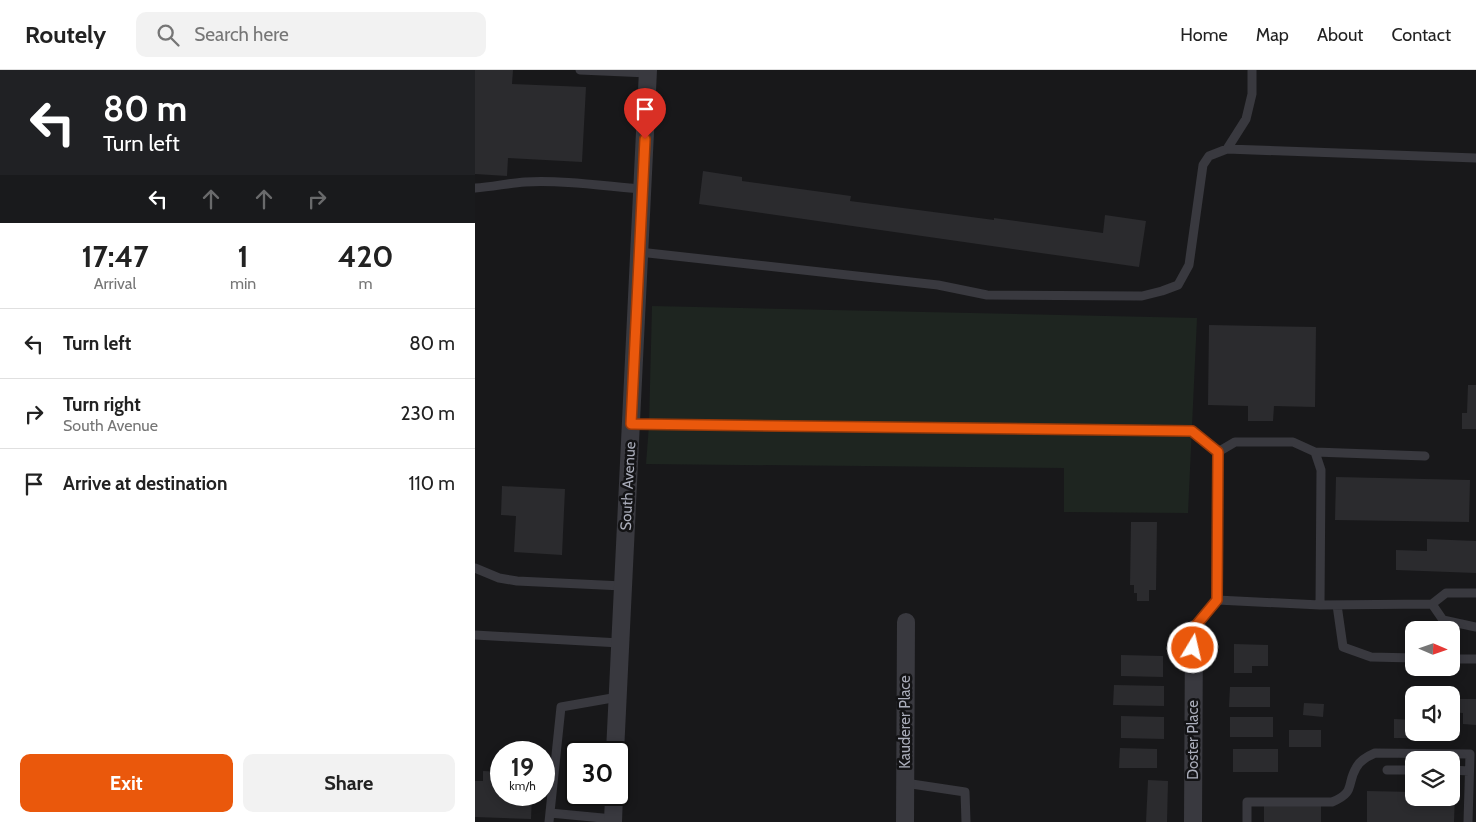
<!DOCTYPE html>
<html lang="en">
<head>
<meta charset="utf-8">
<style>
	body { margin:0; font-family:Cabin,sans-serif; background:#f2f2f2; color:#222; height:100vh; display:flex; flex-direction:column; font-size:19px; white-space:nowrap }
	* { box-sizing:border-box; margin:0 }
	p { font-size:16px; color:#767676 }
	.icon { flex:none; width:28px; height:28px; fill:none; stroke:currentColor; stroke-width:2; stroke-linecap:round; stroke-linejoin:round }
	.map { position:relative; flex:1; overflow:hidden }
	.details { display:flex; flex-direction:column; background:#fff; width:475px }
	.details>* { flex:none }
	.top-card { background:#202124; color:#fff; overflow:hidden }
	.needle { width:32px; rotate:92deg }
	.fabs { position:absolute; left:930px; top:551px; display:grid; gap:10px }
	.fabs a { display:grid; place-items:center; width:55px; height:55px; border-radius:10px; background:#fff; box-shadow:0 2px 8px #0003; font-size:25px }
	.speed { position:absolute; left:15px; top:671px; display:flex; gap:10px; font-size:25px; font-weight:700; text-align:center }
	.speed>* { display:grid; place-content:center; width:65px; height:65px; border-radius:50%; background:#fff; box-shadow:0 2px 8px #0003; line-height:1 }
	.speed small { font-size:12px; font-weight:400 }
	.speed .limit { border:2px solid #111; border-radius:8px; background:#fff; color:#111 }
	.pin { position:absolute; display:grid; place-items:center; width:42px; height:42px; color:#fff; margin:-51px -21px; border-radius:50% 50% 50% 0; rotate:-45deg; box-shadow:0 0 5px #0007 }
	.pin .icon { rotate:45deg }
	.me { position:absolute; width:55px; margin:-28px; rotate:9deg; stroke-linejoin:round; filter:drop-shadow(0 0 4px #0008) }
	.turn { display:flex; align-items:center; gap:18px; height:105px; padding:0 20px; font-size:22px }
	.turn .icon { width:65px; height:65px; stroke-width:2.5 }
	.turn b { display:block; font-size:35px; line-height:42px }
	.lanes { display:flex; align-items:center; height:48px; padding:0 20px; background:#0003; justify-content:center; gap:25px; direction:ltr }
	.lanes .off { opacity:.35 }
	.eta { display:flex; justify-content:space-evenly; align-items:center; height:85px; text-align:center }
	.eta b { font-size:30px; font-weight:700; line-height:35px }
	.cta { display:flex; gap:10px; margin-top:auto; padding:10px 20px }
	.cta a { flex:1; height:58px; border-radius:10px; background:#ea580c; color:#fff; font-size:20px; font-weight:700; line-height:58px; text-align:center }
	.cta a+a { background:#f2f2f2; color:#222 }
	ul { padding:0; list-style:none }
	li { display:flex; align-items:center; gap:15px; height:70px; padding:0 20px; border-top:1px solid #e0e0e0 }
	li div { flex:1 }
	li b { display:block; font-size:19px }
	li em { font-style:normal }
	header { display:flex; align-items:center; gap:30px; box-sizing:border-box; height:70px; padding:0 25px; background:#fff; border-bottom:1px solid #e0e0e0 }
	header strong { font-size:24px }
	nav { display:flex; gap:28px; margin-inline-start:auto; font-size:18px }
	.search { width:350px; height:45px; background:#f2f2f2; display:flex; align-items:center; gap:12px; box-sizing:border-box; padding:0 18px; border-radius:10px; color:#767676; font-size:19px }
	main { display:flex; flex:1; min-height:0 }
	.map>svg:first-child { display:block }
	.green { fill:#1e2520 }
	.building { fill:#2b2b2e }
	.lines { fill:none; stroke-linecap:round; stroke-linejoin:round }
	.lane { stroke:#39393f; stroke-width:9 }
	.street { stroke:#39393f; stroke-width:18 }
	.route-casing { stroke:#983908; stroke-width:12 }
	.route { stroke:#ea580c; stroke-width:9 }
	.labels { text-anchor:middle; stroke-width:5; stroke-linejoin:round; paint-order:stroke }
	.street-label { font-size:15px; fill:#aaadba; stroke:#131315 }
</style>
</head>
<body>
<header>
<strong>Routely</strong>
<div class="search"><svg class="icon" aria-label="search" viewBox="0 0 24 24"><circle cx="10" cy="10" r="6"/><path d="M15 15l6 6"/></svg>Search here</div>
<nav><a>Home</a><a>Map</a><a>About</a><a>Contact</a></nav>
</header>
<main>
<section class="details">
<div class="top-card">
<div class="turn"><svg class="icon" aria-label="left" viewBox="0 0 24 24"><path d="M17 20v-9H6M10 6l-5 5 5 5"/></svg><div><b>80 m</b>Turn left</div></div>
<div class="lanes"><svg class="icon" aria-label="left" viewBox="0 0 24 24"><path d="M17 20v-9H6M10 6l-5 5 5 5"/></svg><svg class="icon off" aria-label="ahead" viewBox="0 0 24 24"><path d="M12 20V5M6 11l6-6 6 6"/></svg><svg class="icon off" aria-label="ahead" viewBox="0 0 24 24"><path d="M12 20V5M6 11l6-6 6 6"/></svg><svg class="icon off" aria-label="right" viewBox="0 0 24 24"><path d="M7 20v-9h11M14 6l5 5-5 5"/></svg></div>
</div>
<div class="eta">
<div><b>17:47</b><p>Arrival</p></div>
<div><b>1</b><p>min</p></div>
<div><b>420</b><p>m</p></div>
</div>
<ul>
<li><svg class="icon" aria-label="left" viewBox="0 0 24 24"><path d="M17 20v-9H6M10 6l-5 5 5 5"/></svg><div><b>Turn left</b></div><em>80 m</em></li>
<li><svg class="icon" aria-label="right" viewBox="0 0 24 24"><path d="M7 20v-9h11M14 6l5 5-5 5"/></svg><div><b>Turn right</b><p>South Avenue</p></div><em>230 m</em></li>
<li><svg class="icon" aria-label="arrive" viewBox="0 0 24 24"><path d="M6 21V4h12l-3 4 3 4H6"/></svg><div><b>Arrive at destination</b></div><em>110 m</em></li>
</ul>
<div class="cta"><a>Exit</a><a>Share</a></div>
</section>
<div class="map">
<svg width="1001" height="752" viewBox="0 0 1001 752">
	<rect width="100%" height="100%" fill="#18181a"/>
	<path class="green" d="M177,236L722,248L713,443L589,442V398L171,394L174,355Z"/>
	<path class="building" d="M0,0H38L37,14L111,17L107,92L33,88L32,106L0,104Z
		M228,101L267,107V111L376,126L375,131L519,150V148L628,163L630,145L671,151L664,197L224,134Z
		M734,255L841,257L840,337L799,336L798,351H773V336L733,335Z
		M993,315H1001V359H987V343H992Z
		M861,407L995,410L994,452L860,450Z
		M27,416L90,419L87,485L39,482L41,446L26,445Z
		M656,452H682L681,520H674V531H662V523H659V515H655Z
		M952,469L1001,471V503L921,500V480L952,481Z
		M759,574L793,575V596H777V603H759Z
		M646,585L688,586V607L646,606Z
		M639,615L689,616V636L638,635Z
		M755,617H795V637H754Z
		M976,629H1001V655L988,654V643L976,642Z
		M829,633L849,634L848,647L828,645Z
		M646,646L689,647V669L646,668Z
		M755,647H798V667H755Z
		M919,649L939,650V662H959L958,668H919Z
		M814,660H846V677H814Z
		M645,678L682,679V698H644Z
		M758,679H803V702H758Z
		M8,701L26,702V725H57L56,749L0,747V711H8Z
		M673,710L693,711L692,752H671Z
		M892,721L939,722V728H976V723H980L979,752H892Z
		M789,735L846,736V752H789Z"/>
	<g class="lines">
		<path class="lane" d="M105,0L173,3
			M752,79L771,49L777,24V0
			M0,118C17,117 34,113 50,112C89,110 129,116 167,119
			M164,182L463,215L512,225L667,226L687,221L703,215L714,195L728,95L734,86L752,79L1001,88
			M156,354L717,361L743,382
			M840,382L846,400L845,535
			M950,386L840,382L818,372H760L743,382L742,530L845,535L957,534L971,523H1001
			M0,498L24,508L42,511L148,516
			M957,534L968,550L1001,557
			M862,535L868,577L896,587L939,588
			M719,559L742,530
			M0,565L145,573
			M976,589H1001
			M912,700H939
			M976,700L994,701
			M430,713L490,722L491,752
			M75,743L138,749
			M74,752L86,637L143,627
			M772,752V732H857C881,722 871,715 881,698C885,690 893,686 900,683L995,684L993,752"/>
		<path class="street" d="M140,682L173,0
			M138,752L139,725
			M430,752L431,552
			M718,752L719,559"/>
	</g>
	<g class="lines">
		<g class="route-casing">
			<path id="route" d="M170,69L156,354L717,361L743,382L742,530L718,559V578"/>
		</g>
		<use href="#route" class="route"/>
	</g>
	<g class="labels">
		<g class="street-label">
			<text transform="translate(153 416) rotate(-87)" y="5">South Avenue</text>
			<text transform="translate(430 652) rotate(-90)" y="5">Kauderer Place</text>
			<text transform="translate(718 670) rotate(-90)" y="5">Doster Place</text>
		</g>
	</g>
</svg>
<div class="fabs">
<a><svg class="needle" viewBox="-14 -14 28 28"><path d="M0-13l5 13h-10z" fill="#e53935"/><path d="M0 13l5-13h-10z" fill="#767676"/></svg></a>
<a><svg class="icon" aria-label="sound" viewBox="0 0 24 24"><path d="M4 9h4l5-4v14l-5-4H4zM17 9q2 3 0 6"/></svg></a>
<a><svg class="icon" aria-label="layers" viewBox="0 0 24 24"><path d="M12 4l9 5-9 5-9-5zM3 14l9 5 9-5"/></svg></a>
</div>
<div class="speed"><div>19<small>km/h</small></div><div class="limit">30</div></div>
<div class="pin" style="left:170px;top:69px;background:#d93025"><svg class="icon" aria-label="arrive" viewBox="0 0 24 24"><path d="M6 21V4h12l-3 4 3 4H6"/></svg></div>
<svg class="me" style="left:718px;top:578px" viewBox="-20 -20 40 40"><circle r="17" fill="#ea580c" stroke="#fff" stroke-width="3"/><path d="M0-11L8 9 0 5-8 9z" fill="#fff"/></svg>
</div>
</main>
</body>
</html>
